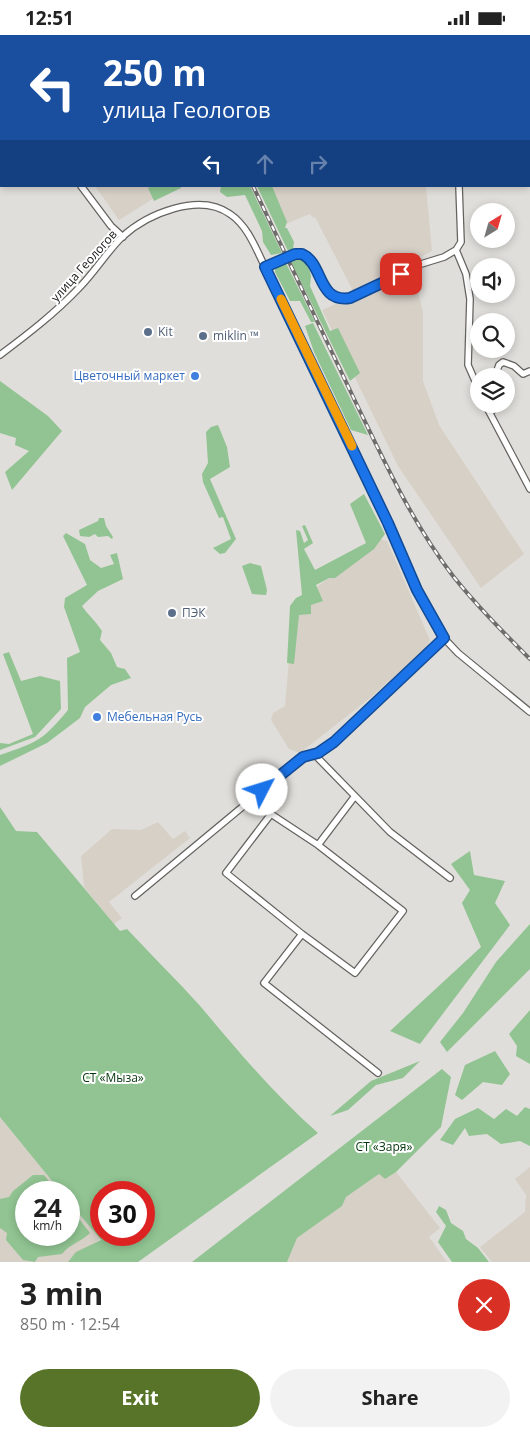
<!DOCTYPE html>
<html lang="en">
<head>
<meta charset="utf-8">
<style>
	body { margin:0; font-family:"Open Sans",sans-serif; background:#f2f2f2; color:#222; height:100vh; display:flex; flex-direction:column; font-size:19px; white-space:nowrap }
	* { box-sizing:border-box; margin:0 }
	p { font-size:16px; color:#767676 }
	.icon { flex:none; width:28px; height:28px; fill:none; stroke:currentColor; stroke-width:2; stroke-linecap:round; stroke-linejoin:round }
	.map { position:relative; height:1227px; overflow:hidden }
	.details { display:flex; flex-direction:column; background:#fff; flex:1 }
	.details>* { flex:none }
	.hud { position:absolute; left:0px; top:0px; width:530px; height:152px; box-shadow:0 2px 8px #0003; background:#1a4fa0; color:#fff; overflow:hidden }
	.needle { width:32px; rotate:37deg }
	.tools { position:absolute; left:470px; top:168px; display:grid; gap:10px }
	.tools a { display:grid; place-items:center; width:45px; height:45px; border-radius:50%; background:#fff; box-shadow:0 2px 8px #0003; font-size:25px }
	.speed { position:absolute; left:15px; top:1146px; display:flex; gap:10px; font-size:25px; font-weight:700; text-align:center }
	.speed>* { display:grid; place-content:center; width:65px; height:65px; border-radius:50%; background:#fff; box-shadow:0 2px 8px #0003; line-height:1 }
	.speed small { font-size:12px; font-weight:400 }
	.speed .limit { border:8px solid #d22; background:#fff; color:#111 }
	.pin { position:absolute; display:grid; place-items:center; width:42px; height:42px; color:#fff; margin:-21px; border-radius:10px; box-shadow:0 2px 8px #0006 }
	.me { position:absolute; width:55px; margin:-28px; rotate:50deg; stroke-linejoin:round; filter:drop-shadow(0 0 4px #0008) }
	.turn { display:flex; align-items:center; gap:18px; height:105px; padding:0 20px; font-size:22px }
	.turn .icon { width:65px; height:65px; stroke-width:2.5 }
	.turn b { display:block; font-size:35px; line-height:42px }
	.lanes { display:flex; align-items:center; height:48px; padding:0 20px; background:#0003; justify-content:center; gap:25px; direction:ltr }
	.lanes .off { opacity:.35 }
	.round { display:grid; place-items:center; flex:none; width:52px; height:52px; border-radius:26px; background:#f2f2f2 }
	.overview { display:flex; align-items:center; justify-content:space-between; height:85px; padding:0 20px }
	h1 { font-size:30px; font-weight:700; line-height:38px }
	.primary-button { display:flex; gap:10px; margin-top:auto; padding:10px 20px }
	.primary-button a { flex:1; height:58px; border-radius:30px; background:#587429; color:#fff; font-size:20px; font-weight:700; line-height:58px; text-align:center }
	.primary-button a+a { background:#f2f2f2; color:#222 }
	.status { display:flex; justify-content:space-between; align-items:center; height:35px; padding:0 25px; background:#fff; direction:ltr }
	.status svg { height:14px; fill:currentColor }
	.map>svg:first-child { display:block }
	.built { fill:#d7d0c7 }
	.green { fill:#91c492; fill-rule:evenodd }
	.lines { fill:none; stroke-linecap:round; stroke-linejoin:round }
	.minor-casing { stroke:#656360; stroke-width:8 }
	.minor { stroke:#fff; stroke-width:5.5 }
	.rail-casing { stroke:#6f6d6b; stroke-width:4 }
	.rail { stroke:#fff; stroke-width:2; stroke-dasharray:5.5; stroke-linecap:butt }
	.route-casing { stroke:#114b97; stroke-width:12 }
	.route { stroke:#1a73e8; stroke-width:9 }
	.slow { stroke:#f59e0b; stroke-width:9 }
	.service-dot { fill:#5c6f8a; stroke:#fff; stroke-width:2 }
	.shop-dot { fill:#3f7fe0; stroke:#fff; stroke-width:2 }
	.labels { text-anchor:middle; stroke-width:4; stroke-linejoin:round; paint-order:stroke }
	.street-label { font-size:12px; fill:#1c1b1a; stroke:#fff }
	.service-label { font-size:12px; fill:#4e5e75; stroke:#fff; text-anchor:start }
	.shop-label { font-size:12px; fill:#366cbe; stroke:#fff; text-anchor:end }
	.park-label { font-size:12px; fill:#05360d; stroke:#fff }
</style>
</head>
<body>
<div class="status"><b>12:51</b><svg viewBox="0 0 49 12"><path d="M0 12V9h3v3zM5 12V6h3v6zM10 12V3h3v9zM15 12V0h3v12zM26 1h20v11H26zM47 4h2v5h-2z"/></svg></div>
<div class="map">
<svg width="530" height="1227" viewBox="0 0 530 1227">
	<rect width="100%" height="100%" fill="#e0deda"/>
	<path class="built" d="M31,0H161L162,1H29Z
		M95,151H174L119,185Z
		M266,151H426L432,216L353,256L315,182L313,183L310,179L283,190Z
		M404,239L416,247L423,277V346L439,390L524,519L481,553L398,431L322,275Z
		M378,504L387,506L430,605L426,613L370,663L300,718L289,714L271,685L273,678L285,671L293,576L299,566Z
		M158,787L173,804L185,796L190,803L109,867L122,883L114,889L84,852L81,821L112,794L141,795Z
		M0,1082L61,1157L26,1158V1200H69V1167L100,1204L69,1227H0Z
		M530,1132V1227H492L480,1212L525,1177L526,1160L515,1144Z
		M396,1137L440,1193L429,1202L447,1227H287L297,1203L342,1171L346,1162L379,1139L385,1144Z"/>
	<path class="green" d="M152,151H181V153L154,166L148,153Z
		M221,151H250L282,218L271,220L263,207L262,196L245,160L227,162L220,157Z
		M257,151H272L287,187L285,193H287L294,207L293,214L288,216Z
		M297,221L303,222L308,229L311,241L310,251L330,296L338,293L360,338L350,346L292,229L290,224Z
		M285,226L286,228L315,287H311L300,266H290L275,237V231Z
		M313,288L368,400L351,395L314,317L305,291Z
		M0,346L48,381L62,396L12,455L5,437L29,416L15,410L16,403L0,398Z
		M218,390L227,412L230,432L210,444L236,504L225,518L220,519L213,513L231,504L223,482L219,483L203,447L202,439L208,428L206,397L211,392Z
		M364,459L385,499L374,514L335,543H329L316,550L323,566L311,570V579L299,580L294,629L287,628L290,571L296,563L302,560L296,495L300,496L304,508L308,505L302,491L305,490L313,508L304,514L315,535L366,508L350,469Z
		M99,483H104L106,491L113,502L112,504L108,501L98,502L95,499L89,502L80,501L79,495L98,486Z
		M66,498L85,509L90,525L101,533L114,529L110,520L117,518L123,544L98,556L82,571C88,580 95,585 102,596L100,605L111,618L117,632L125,634L131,643L111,650L85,672L80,683L47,708L0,731V720C38,707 42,706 68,675L67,623L80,617L64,572L65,563L87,550L63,501Z
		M250,528L261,531L267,555L266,560L252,559L242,531Z
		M9,617L21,646L40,641L60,646L61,674L35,702L0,715V708L9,709L33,699L3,619Z
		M0,772L16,796L37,797L120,896L127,894C151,920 177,945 201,972C238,1016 274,1059 318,1098L138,1227H68L76,1217L101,1205L69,1167V1158L61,1157L0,1082ZM101,1158H144V1200H101Z
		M470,816L474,840L505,846L495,868L510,890L420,1009L390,996L481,912L462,868L470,855L451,829Z
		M530,889V934L447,1017L440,1007L463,978L496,927Z
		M530,975V1029L516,1021L517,1011L509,999Z
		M495,1016L510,1039L502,1050L483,1047L462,1065L455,1060L465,1030Z
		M420,1026L403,1043L376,1050L348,1075L330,1081L371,1046Z
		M442,1034L451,1042L441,1092L396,1137L385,1144L379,1139L346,1162L342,1171L297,1203L287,1227H192Z
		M525,1072L530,1074V1111L520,1106L501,1109L487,1099L469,1101L465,1093L453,1110L440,1105L455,1084L478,1073L494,1084L506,1074L517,1081Z
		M33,1140H44L58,1157L26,1158V1200H69V1171L90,1198C81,1207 71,1208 62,1219L38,1222L35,1227L23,1225L6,1205L7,1198L0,1193V1164L9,1162L13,1156Z
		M439,1171L446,1175L451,1188L463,1196L466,1204L478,1213L489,1227H452L438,1207L446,1191L436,1177Z"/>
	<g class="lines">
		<g class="minor-casing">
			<path id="minor" d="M218,0L219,1
				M234,0L238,1
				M448,0V1
				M266,1L268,0
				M0,44L1,46
				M81,151L111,191L123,202
				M456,215L466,239L470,264L468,330L479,355
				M265,232L295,219H302C324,229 317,268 350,263L418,230L444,222L456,215L461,207L459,151
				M0,320C28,299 54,279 78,254C94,238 106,218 122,202C147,179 199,157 230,179C248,191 256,214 265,232L388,487L417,555L441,600L458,618L530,677
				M495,341L499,330L503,327L514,331L523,339L530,336
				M485,369L530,454
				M490,378L498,369
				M314,719L390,797L450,843
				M355,761L318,810L271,779L226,838L302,899L264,948L378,1038
				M135,861L288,734C302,723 318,717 334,707L443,603
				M302,899L355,938L403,876L318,810"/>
		</g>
		<use href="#minor" class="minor"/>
		<g class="rail-casing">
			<path id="rail" d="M164,0L165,1
				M180,0V1
				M253,151C288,224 322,297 357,370C385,428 413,489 453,541C477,571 503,597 530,624"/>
		</g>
		<use href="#rail" class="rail"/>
	</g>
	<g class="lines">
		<g class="route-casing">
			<path id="route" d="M262,755L303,722L318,718L334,707L444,603L417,555L388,488L265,232L295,219H302C324,229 317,268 350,263L401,239"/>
		</g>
		<use href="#route" class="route"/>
		<path class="slow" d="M281,264L352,411"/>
	</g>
	<g class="service-dot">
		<circle cx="148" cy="297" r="5"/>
		<circle cx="203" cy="301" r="5"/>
		<circle cx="172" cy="578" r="5"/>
	</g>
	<g class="shop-dot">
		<circle cx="195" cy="341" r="5"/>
		<circle cx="97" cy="682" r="5"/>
	</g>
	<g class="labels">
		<g class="street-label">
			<text transform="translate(84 231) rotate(-48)" y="4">улица Геологов</text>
		</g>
		<g class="service-label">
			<text x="158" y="301">Kit</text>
			<text x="213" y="305">miklin ™</text>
			<text x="182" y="582">ПЭК</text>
		</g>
		<g class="shop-label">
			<text x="185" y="345">Цветочный маркет</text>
			<text x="107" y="686" text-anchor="start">Мебельная Русь</text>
		</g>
		<g class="park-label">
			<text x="113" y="1047">СТ «Мыза»</text>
			<text x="384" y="1116">СТ «Заря»</text>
		</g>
	</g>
</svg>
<div class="tools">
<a><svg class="needle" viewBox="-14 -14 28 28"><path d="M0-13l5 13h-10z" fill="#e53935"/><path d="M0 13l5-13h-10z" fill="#767676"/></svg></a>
<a><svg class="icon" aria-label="sound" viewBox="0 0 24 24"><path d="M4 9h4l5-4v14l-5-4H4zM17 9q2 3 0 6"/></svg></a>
<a><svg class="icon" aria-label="search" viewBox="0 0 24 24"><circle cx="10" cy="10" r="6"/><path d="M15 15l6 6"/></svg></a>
<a><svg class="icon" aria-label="layers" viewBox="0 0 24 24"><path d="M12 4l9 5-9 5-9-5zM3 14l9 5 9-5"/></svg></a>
</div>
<div class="speed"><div>24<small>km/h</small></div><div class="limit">30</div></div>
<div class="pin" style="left:401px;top:239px;background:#d93025"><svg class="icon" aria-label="arrive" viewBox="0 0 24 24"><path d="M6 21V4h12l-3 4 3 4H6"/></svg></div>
<svg class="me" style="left:262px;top:755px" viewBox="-20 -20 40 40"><circle r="19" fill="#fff"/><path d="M0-13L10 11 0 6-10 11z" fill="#1a73e8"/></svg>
<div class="hud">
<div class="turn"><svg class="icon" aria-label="left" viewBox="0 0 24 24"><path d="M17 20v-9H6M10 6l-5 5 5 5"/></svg><div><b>250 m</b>улица Геологов</div></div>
<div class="lanes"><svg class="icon" aria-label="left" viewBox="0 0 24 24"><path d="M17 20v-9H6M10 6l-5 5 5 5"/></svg><svg class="icon off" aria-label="ahead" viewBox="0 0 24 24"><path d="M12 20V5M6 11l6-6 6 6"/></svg><svg class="icon off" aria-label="right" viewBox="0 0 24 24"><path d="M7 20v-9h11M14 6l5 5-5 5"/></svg></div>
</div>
</div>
<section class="details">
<div class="overview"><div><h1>3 min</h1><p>850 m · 12:54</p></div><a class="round" style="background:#d93025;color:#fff"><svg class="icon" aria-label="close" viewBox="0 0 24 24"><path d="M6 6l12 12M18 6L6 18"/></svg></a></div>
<div class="primary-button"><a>Exit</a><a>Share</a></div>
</section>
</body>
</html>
